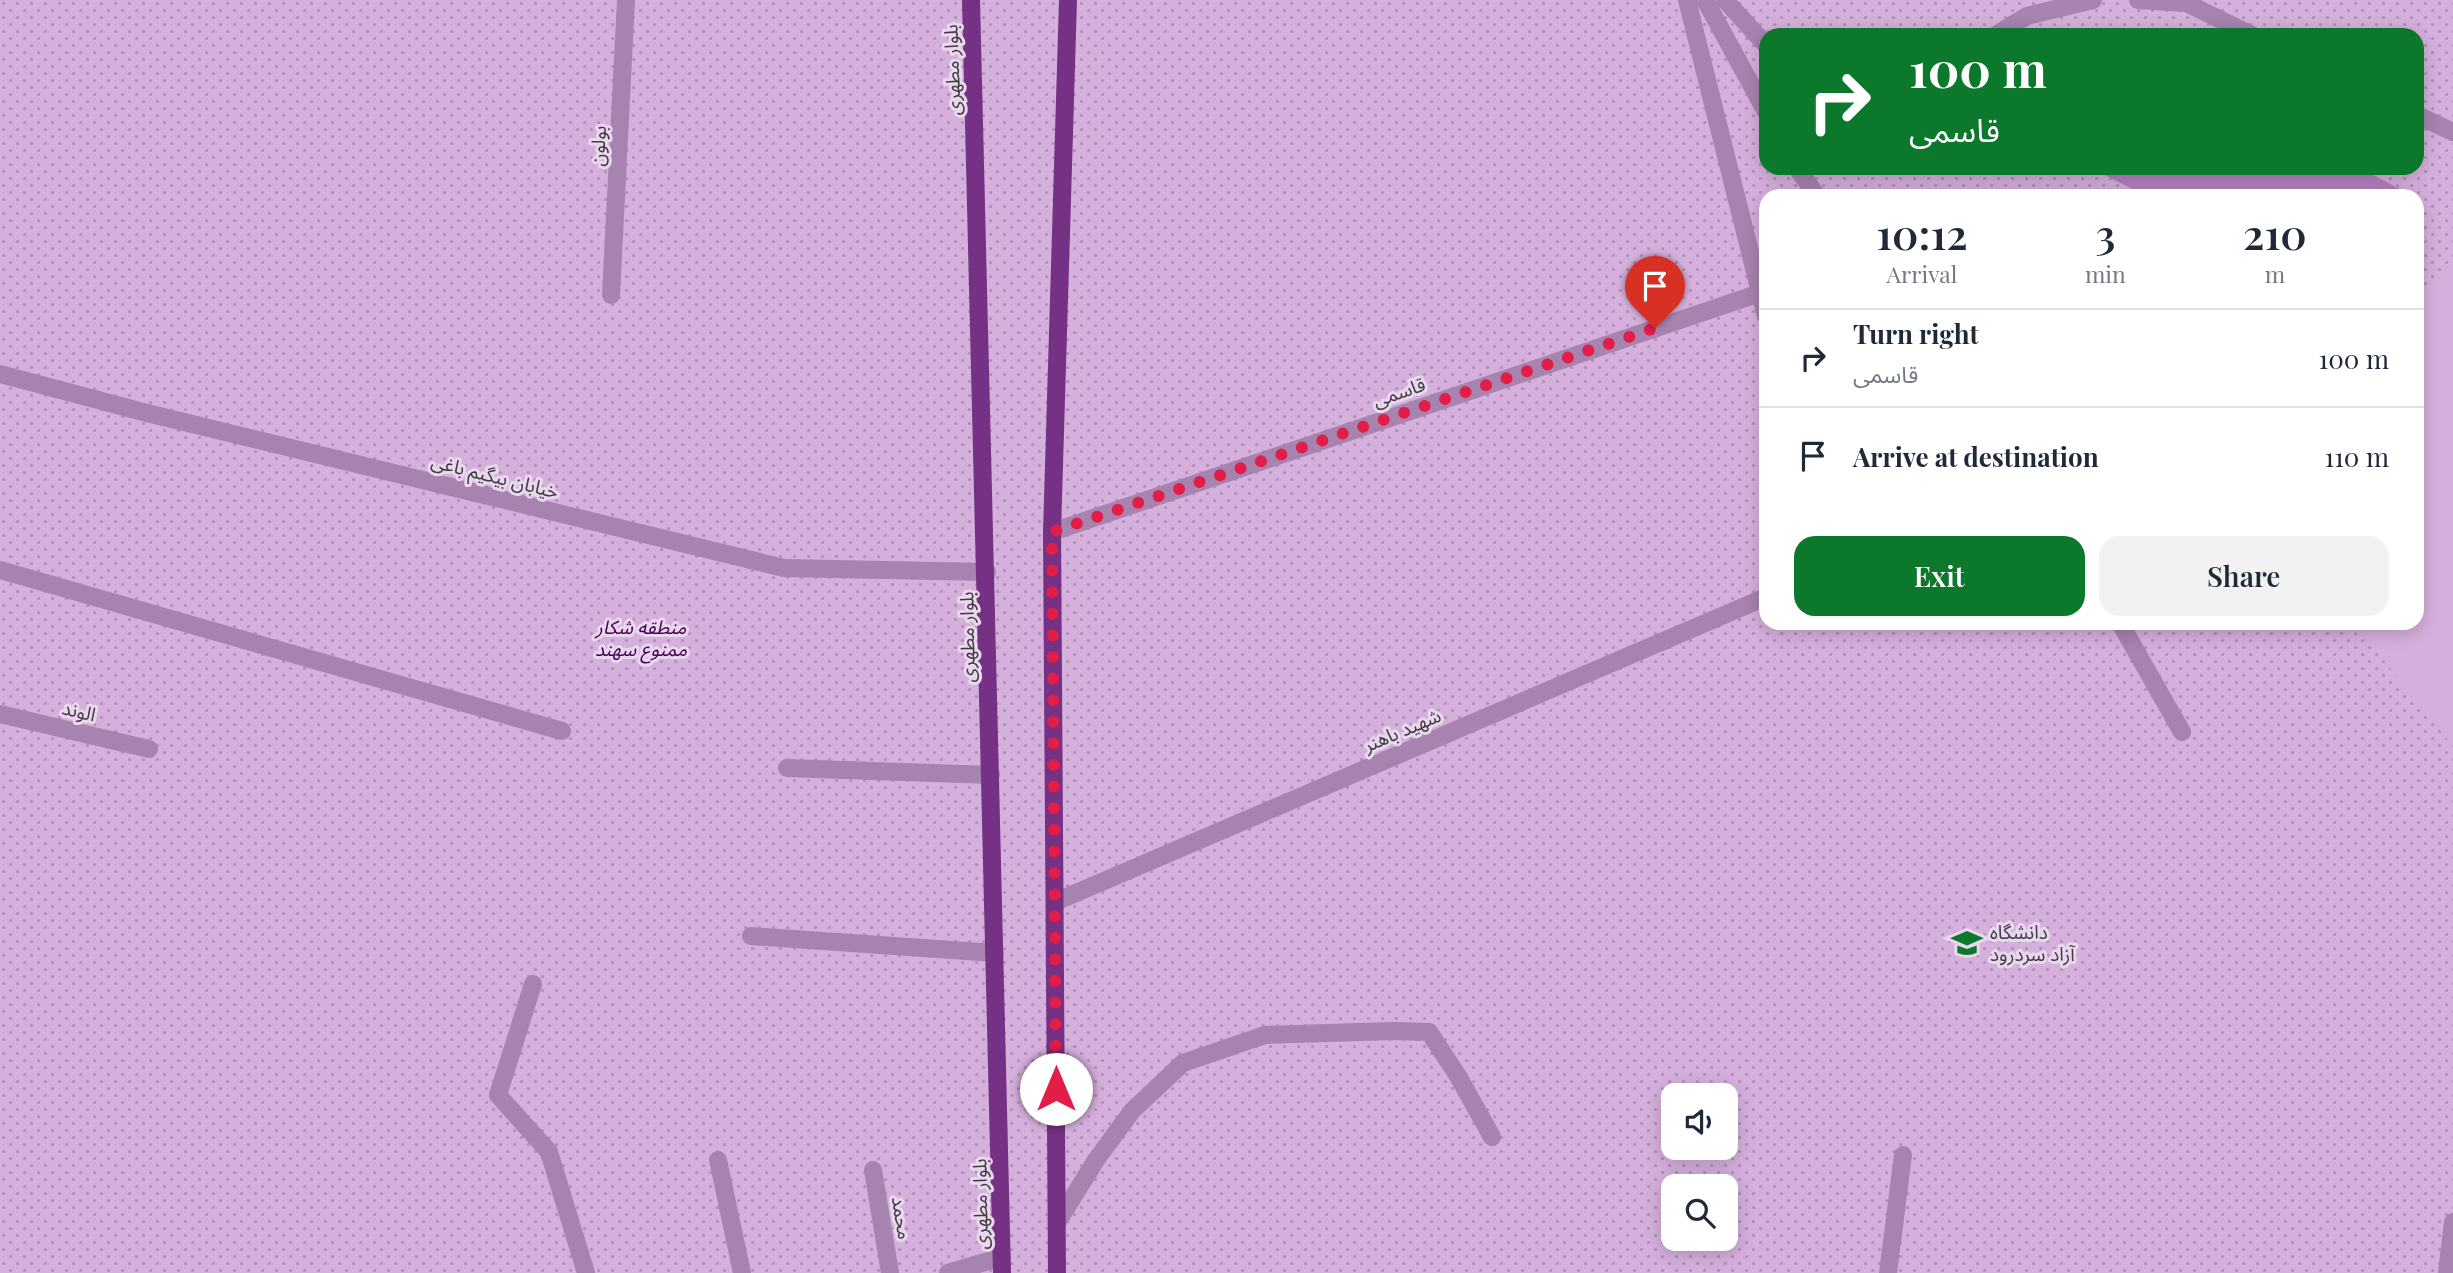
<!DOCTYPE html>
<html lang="en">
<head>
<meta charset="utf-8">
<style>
	body { margin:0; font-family:"Playfair Display","Noto Sans Arabic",serif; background:#f2f2f3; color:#1f2937; height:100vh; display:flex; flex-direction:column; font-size:26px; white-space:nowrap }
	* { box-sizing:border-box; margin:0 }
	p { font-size:23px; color:#747a83 }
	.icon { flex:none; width:38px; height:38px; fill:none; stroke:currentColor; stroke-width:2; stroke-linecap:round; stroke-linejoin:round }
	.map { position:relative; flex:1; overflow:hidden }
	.sheet { position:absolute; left:1759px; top:189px; width:665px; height:441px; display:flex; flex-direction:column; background:#fff; border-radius:21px; box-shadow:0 4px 18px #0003 }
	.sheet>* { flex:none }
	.top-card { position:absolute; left:1759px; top:28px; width:665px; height:147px; border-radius:21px; box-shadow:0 4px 18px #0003; background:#0b782b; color:#fff; overflow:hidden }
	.fabs { position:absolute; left:1661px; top:1083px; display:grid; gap:14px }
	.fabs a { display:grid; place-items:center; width:77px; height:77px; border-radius:14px; background:#fff; box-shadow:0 4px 18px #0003; font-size:35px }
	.pin { position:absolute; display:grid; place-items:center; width:60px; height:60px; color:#fff; margin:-72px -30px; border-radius:50% 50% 50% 0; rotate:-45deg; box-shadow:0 0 7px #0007 }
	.pin .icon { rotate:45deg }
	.me { position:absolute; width:77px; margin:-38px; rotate:0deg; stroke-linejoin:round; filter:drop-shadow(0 0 5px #0008) }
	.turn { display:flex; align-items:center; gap:24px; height:147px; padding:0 35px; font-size:32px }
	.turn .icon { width:91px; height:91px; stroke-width:2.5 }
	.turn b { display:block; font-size:49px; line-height:60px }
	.eta { display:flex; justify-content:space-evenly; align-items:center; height:119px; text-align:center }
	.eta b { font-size:42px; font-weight:600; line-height:49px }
	.primary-button { display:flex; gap:14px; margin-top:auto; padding:14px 35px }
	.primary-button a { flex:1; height:80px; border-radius:21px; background:#0b782b; color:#fff; font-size:28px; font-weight:600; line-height:80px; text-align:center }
	.primary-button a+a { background:#f2f2f3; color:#1f2937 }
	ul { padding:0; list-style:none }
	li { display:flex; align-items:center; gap:21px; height:98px; padding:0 35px; border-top:2px solid #e0e1e3 }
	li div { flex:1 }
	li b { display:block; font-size:26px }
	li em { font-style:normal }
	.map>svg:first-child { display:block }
	.park { fill:url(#park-dots); fill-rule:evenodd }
	.garden { fill:#d6b0dd }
	.water { fill:#b781c2 }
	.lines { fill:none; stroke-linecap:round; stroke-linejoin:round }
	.minor { stroke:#a783af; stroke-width:18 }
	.major { stroke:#753183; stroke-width:18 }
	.route { stroke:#e11d48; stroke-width:12; stroke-dasharray:0 21.6 }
	.labels { text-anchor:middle; stroke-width:6; stroke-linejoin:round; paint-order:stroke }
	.street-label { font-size:19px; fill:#413a42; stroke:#e9d8ed }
	.park-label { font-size:19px; font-style:italic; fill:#460052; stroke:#e9d8ed }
	.poi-label { font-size:19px; fill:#413a42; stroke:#e9d8ed; text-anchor:start }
</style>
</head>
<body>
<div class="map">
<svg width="2453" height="1273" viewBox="0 0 2453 1273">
	<defs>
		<pattern id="park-dots" width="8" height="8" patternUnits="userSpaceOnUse" patternTransform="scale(1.75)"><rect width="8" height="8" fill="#d6b0dd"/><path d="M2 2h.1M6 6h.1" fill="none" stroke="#af90b5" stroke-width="1.8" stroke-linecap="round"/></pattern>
	</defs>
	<rect width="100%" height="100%" fill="#e9d8ed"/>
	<path class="park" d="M0,0H2453V1273H0ZM1766,35H2417V168H1766ZM1766,196H2417V623H1766ZM1673,1096H1726V1148H1673ZM1673,1186H1726V1239H1673Z"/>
	<path class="garden" d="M2453,266V746L2354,623H2417V299Z"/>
	<path class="water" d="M2091,168H2360L2413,196H2146Z"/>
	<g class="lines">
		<path class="minor" d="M1687,0L1766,316
			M1705,0L1766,112
			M1725,0L1766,45
			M2138,0L2186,3L2252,35
			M1996,35L2027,16L2093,0
			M2417,115L2453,132
			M1797,168L1817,196
			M611,295L626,0
			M0,374L147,413L784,568L987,572
			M1052,532L1760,293
			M0,570L562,731
			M2120,623L2182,732
			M0,714L149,749
			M787,768L991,775
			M1055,902L1766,597
			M751,936L995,953
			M533,984L498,1095L549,1152L586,1273
			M718,1160L742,1273
			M873,1170L890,1273
			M1057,1223L1096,1160L1132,1111L1183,1063L1265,1035L1392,1031L1429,1032L1458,1076L1492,1137
			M948,1273L1002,1257
			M1888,1273L1903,1155
			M2447,1273L2453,1222"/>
		<path class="major" d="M971,0L1002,1273
			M1057,1273L1052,532L1068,0"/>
	</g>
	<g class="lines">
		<path class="route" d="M1056,1089L1052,532L1655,328"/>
	</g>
	<defs>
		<g id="university-bare" transform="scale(2.415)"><path d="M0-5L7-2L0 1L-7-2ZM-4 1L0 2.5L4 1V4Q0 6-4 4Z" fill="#0b782b" stroke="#e9d8ed" stroke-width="2.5" paint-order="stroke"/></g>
	</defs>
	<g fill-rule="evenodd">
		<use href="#university-bare" x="1967" y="943"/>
	</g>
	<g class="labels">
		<g class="street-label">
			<text transform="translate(952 70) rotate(-92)" y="7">بلوار مطهری</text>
			<text transform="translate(598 146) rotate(-87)" y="7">بولون</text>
			<text transform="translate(1399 392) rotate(-19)" y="7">قاسمی</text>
			<text transform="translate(495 476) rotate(14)" y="7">خیابان بیگیم باغی</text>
			<text transform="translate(967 637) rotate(-91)" y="7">بلوار مطهری</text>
			<text transform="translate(79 711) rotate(13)" y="7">الوند</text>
			<text transform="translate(1402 730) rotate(-23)" y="7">شهید باهنر</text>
			<text transform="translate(980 1204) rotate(-91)" y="7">بلوار مطهری</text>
			<text transform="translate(902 1218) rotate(81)" y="7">محمد</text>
		</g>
		<g class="park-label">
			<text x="641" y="634">منطقه شکار<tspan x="641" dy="22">ممنوع سهند</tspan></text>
		</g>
		<g class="poi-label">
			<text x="1990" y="939">دانشگاه<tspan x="1990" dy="22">آزاد سردرود</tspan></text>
		</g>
	</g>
</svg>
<div class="fabs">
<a><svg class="icon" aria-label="sound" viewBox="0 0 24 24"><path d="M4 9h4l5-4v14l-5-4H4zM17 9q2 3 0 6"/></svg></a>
<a><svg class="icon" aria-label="search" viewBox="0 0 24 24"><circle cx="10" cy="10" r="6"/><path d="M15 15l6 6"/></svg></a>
</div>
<div class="pin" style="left:1655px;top:328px;background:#d93025"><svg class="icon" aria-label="arrive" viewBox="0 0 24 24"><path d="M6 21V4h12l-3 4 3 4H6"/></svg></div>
<svg class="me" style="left:1056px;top:1089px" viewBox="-20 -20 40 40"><circle r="19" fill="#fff"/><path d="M0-13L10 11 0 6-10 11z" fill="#e11d48"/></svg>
<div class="top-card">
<div class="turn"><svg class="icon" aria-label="right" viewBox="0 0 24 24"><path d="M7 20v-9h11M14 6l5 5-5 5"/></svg><div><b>100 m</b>قاسمی</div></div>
</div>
<section class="sheet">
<div class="eta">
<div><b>10:12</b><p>Arrival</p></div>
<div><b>3</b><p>min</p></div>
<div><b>210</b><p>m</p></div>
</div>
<ul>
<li><svg class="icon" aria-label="right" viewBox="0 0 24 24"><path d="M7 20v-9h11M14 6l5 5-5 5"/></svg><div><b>Turn right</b><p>قاسمی</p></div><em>100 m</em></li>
<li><svg class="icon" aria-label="arrive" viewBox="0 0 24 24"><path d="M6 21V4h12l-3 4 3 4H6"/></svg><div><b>Arrive at destination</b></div><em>110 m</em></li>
</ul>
<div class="primary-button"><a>Exit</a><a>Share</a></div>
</section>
</div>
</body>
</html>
